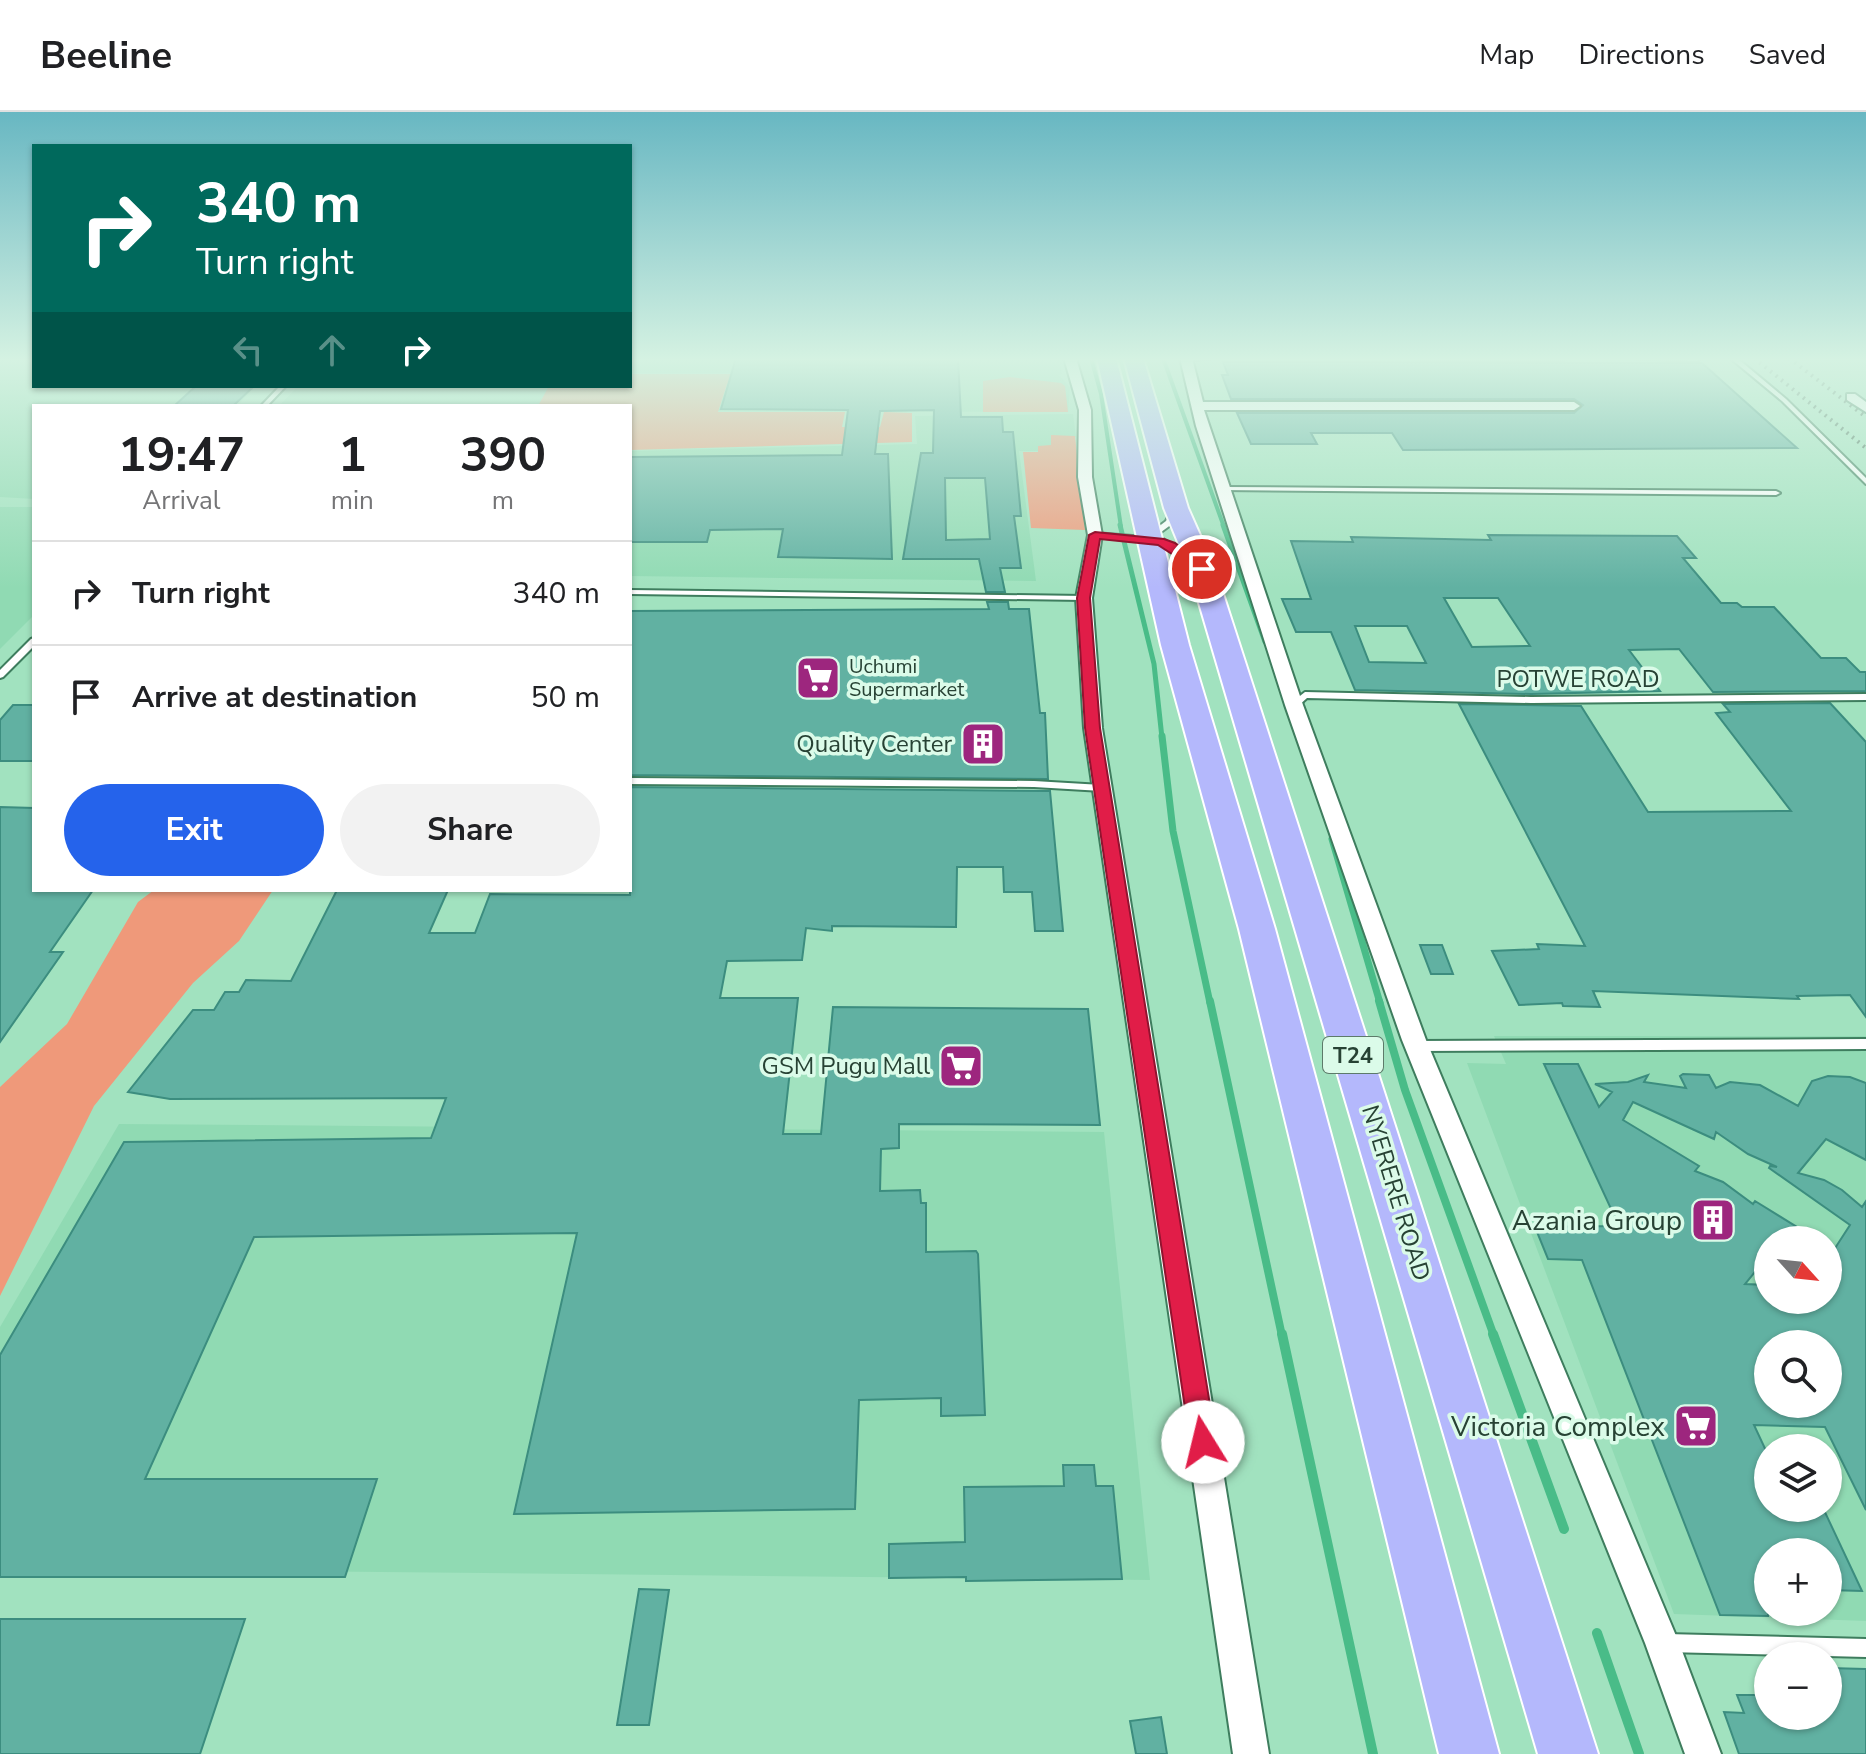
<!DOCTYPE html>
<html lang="en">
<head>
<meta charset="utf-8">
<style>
	body { margin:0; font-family:"Nunito Sans",sans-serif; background:#f2f2f2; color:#202124; height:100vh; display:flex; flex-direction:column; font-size:30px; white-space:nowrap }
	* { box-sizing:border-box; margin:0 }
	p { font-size:26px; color:#757577 }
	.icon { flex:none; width:44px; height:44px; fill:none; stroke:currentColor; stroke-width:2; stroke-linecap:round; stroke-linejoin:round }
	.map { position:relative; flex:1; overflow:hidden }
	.panel { position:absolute; left:32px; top:292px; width:600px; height:488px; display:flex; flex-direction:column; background:#fff; border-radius:0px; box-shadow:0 2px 6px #0004 }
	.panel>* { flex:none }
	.guide { position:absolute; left:32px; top:32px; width:600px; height:244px; border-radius:0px; box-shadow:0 2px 6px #0004; background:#00695c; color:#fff; overflow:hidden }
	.needle { width:52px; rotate:117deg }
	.fabs { position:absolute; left:1754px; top:1114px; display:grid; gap:16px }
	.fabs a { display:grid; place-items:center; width:88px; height:88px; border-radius:50%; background:#fff; box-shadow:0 2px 6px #0004; font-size:40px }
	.pin { position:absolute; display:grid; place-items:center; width:68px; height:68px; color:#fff; margin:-34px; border:4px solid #fff; border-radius:50%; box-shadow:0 2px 8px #0007 }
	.me { position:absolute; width:88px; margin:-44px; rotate:351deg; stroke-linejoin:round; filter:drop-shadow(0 0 6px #0008) }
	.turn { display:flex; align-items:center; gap:28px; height:168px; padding:0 32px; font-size:36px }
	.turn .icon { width:104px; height:104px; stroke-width:2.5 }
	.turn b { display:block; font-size:56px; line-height:68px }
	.lanes { display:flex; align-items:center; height:76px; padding:0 32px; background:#0003; justify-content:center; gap:40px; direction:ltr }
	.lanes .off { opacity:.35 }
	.eta { display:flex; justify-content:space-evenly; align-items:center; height:136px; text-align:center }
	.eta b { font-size:48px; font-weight:700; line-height:56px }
	.primary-button { display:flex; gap:16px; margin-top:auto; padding:16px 32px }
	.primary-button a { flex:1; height:92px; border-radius:48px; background:#2563eb; color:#fff; font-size:32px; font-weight:700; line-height:92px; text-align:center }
	.primary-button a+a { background:#f2f2f2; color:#202124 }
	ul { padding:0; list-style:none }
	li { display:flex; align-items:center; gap:24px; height:104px; padding:0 32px; border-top:2px solid #e0e0e0 }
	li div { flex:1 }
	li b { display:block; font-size:30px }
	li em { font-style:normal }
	header { display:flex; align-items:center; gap:48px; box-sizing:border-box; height:112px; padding:0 40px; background:#fff; border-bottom:2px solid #e0e0e0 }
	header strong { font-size:38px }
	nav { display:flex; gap:44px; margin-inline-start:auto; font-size:28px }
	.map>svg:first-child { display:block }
	.built { fill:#90dab3; fill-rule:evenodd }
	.green { fill:#ef997a }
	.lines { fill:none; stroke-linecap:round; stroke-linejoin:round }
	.stream-far4 { stroke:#49bc88; stroke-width:4 }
	.stream-far3 { stroke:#49bc88; stroke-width:5 }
	.stream-far2 { stroke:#49bc88; stroke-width:7 }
	.stream-far1 { stroke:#49bc88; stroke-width:8 }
	.stream { stroke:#49bc88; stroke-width:10 }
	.building { fill:#61b1a2; stroke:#3c8d7f; stroke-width:2; fill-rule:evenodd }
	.service-casing { stroke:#3e7d5e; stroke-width:4 }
	.minor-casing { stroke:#3e7d5e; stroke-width:4 }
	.trunk-casing { stroke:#fff; stroke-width:4 }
	.service { fill:#fff; fill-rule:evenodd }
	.minor { fill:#fff; fill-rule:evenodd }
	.trunk { fill:#b4b8fc; fill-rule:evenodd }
	.rail { stroke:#476d59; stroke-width:4; stroke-dasharray:2 5; stroke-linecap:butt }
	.route { fill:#e11d48; stroke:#92132f; stroke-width:2 }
	.labels { text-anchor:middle; stroke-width:7; stroke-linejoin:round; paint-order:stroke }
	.far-poi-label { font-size:20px; fill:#274234; stroke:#dbfbe9; text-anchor:start }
	.shield { fill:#dbfbe9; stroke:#5d7a6a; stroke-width:2 }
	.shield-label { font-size:22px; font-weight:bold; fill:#274234 }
	.street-label { font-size:24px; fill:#274234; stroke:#dbfbe9 }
	.poi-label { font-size:24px; fill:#274234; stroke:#dbfbe9; text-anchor:end }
	.near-poi-label { font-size:28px; fill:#274234; stroke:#dbfbe9; text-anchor:end }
</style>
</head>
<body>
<header>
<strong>Beeline</strong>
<nav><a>Map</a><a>Directions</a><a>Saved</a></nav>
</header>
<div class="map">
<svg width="1866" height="1642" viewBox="0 0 1866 1642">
	<rect width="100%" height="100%" fill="#a1e2bf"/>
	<path class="built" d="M0,246H34V274H256L237,294H34V387L0,385Z
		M630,246H1059L1062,262L1059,263L1070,276L1068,300L718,299L727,272L758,271L760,261H630Z
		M298,274H555L543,294H279Z
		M1073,302L1076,325L1060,326L1061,339H1019L1036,469L630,464V339L917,332L915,304Z
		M0,395H34V503L0,537Z
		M1494,924H1866V1509L1674,1502L1467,951L1506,952ZM1768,1128H1828V1188H1768ZM1768,1232H1828V1292H1768ZM1768,1336H1828V1396H1768ZM1768,1440H1828V1500H1768Z
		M119,1012L1104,1020L1150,1468L0,1456V1215Z"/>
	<path class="green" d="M630,262H759L757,271L727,272L718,300H845L842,315H880L884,300L912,301V330L630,338V294H538L549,274H630Z
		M1010,265L1061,271L1065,274L1068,300H983V269Z
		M1051,323L1075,324L1085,418L1031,416L1023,340H1038V334L1051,333Z
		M154,778H273L239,829L193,871L94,994L0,1184V975L67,912L138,790Z"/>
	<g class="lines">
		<path class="stream-far4" d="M1091,246L1101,282L1121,415
			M1163,246L1224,415"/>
		<path class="stream-far3" d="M1120,413L1154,552L1162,626
			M1223,413L1265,530"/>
		<path class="stream-far2" d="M1162,624L1173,719L1210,891
			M1332,727L1380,891"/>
		<path class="stream-far1" d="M1210,889L1282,1224
			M1379,889L1405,978L1494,1224"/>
		<path class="stream" d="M1282,1222L1373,1642
			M1493,1222L1564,1417
			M1597,1521L1639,1642"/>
	</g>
	<path class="building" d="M736,246H958L961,305H1002L1003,320H1013L1021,404H1014L1021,456H1000L1005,480H986L979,447H903L921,341H933L934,298L880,299L875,342H888L892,447L778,445L783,417L710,418L707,430H630V345L842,343L848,298L721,297ZM945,366H985L990,427L946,428Z
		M1223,250L1702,251L1797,336L1403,338L1392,321H1311L1317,332H1251L1237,301H1574L1583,293L1574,287H1231L1222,263H1228Z
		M196,274H254L233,294H174Z
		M1488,423L1677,424L1696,446H1683L1721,491H1737L1742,495H1774L1821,546H1846L1860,560H1866V579L1713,580L1679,537L1629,538L1660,579L1531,582L1355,578L1331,520H1296L1282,487H1311L1291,429L1353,430L1351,425L1491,428ZM1444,486H1498L1530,534L1472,535ZM1355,514H1407L1426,551L1369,550Z
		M987,490H1008L1009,497H1029L1040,601H1045L1048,667L630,663V499L989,497Z
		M1830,591L1866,630V905L1850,883L1797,884L1799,887L1593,879L1600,895L1563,894L1562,891L1519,893L1492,839L1539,837L1537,832L1585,834L1459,592L1581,594L1648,700L1791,699L1716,601L1730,600L1723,592Z
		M13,593H34V649H0V608Z
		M630,675L1050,679L1063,819H1035L1032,780H1004L1003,755H957L956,815L832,814V819L806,816L802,848L727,849L720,886H798L783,1022H821L833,895L1088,897L1100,1013L899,1012V1036L881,1037L880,1079L920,1078L921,1091H926V1140L976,1139L978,1142L985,1303L941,1304V1286L859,1288L855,1397L514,1402L577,1121L254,1125L145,1367H377L345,1465H0V1243L124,1030L431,1026L446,986L170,987L128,980L193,898H214L225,880H239L246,868L291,869L337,778H448L429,821H475L490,782L630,783Z
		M0,695L34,696V778H93L50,840H63L0,930Z
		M1420,833H1442L1453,862H1431Z
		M1544,952H1578L1599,995L1612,980L1595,972L1628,970L1648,963L1644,970L1686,976L1680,964L1683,962L1709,963L1716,976L1730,970L1760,973L1798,994L1812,969L1828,964L1850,965L1866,971V1048L1826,1027L1798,1061L1824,1068L1842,1078L1862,1095L1866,1089V1398L1825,1315L1754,1313L1768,1343V1396H1823L1862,1479L1828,1478V1440H1768V1504L1720,1503L1582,1148L1548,1147L1535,1115L1619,1114ZM1633,990L1714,1027L1716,1020L1748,1042L1777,1055L1770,1054L1769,1056L1850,1113L1828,1147V1188H1768V1173L1745,1172L1768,1144V1128H1818L1755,1089L1753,1092L1723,1070L1695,1059L1699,1054L1623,1008ZM1768,1232H1828V1292H1768Z
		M1063,1353H1094L1096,1374H1113L1122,1467L966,1469V1465L889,1466V1432L965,1430L964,1375L1064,1374Z
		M639,1477L669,1478L649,1613H617Z
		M0,1507H245L200,1642H0Z
		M1828,1556L1866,1557V1642H1739L1724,1600L1744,1601L1737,1583H1759L1767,1604H1828Z
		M1161,1605L1167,1642H1136L1130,1609Z"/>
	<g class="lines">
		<g class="service-casing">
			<path id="service" d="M1184,246H1212L1186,249Z
				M1418,246H1566L1563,248H1421Z
				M1633,246H1699L1700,247L1697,249Z
				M1730,246H1737L1786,287L1866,366V372L1782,289Z
				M280,274H286L267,294H261Z
				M1224,375L1776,379L1780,381L1776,383L1222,378L1220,377Z
				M1172,397L1179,399L1172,412L1153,426L1163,427L1195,447V451H1189L1158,431L1095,425L1091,423L1095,421L1145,425L1166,409Z
				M630,478L1084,484L1088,486L1084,488L630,482Z
				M34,526V534L3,565L0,566V558L31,527Z
				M1305,580L1531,585L1866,582V588L1531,591L1307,586L1297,595H1291V591Z
				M630,666L1034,669L1102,673L1107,676L1102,679L1034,675L630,672Z
				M1866,927V937L1417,939L1413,938L1411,934L1413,930L1417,929Z
				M1666,1522L1866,1527V1545L1666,1540L1660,1537L1657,1531L1660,1525Z"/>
		</g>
		<g class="minor-casing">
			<path id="minor" d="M1064,246H1076L1091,298L1092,365L1102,423L1092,486L1102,616L1269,1642H1233L1084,616L1076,486L1088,423L1078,365L1079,298Z
				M1180,246H1192L1203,290H1574L1580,294L1574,298H1204L1303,593L1426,928L1679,1531L1721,1642H1685L1645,1531L1402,928L1285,593L1196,314Z
				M1847,282H1855L1866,290V300L1847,288Z"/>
		</g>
		<g class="trunk-casing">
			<path id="trunk" d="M1097,246H1116L1189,533L1275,817L1499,1642H1439L1239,817L1161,533Z
				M1124,246H1143L1188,396L1215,457L1598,1642H1538L1189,457L1164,396Z"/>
		</g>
		<use href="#service" class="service"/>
		<use href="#minor" class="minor"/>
		<use href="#trunk" class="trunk"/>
		<path class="rail" d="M1754,246L1866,336
			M1789,246L1866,305"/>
	</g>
	<linearGradient id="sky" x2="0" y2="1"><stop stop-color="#68b7c2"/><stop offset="0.52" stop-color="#d5f2e2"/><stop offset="1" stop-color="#d5f2e2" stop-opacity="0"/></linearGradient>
	<rect width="1866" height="476" fill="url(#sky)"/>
	<path class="route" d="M1095,420L1164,427L1175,431L1209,457L1198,459L1158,433L1100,427L1090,486L1100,616L1216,1330L1212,1339L1203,1343L1194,1339L1190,1330L1085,616L1077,486L1089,423Z"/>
	<defs>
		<g id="supermarket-square" transform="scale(2.3)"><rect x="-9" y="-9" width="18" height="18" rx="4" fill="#9d267e" stroke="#dbfbe9"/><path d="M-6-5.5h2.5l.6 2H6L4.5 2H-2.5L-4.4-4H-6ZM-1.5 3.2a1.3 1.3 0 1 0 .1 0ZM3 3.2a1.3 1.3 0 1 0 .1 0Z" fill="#fff"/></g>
		<g id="building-square" transform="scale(2.3)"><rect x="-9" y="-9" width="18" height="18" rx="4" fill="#9d267e" stroke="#dbfbe9"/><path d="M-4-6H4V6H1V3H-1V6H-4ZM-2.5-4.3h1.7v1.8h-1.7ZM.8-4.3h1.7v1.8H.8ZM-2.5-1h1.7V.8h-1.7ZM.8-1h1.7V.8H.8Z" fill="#fff"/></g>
	</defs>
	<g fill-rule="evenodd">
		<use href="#supermarket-square" x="818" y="566"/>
		<use href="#building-square" x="983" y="632"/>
		<use href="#supermarket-square" x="961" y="954"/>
		<use href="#building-square" x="1713" y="1108"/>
		<use href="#supermarket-square" x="1696" y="1314"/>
	</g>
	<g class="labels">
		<g class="far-poi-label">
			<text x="849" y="561">Uchumi<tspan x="849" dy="23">Supermarket</tspan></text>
		</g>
		<rect class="shield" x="1323" y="925" width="60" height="36" rx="6"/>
		<g class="shield-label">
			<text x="1353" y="951">T24</text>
		</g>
		<g class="street-label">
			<text x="1578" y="575">POTWE ROAD</text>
			<text transform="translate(1396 1081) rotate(73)" y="8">NYERERE ROAD</text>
		</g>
		<g class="poi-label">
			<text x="952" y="640">Quality Center</text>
			<text x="930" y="962">GSM Pugu Mall</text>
		</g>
		<g class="near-poi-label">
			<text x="1682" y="1118">Azania Group</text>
			<text x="1665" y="1324">Victoria Complex</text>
		</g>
	</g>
</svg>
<div class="fabs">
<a><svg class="needle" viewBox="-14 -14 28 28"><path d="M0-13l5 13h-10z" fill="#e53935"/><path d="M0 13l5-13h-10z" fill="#757577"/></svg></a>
<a><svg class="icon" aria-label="search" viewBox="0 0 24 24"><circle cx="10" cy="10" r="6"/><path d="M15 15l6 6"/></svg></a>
<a><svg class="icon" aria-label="layers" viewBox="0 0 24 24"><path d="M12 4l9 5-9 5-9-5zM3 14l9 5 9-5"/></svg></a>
<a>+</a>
<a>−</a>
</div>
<div class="pin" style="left:1202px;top:457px;background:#d93025"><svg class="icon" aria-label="arrive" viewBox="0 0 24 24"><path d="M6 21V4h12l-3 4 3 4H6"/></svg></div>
<svg class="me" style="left:1203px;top:1330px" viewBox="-20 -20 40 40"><circle r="19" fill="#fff"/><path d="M0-13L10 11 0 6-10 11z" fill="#e11d48"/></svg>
<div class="guide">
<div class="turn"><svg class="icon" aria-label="right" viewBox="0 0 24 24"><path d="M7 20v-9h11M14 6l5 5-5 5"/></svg><div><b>340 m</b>Turn right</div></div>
<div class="lanes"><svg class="icon off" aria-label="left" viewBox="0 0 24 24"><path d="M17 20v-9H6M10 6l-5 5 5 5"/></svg><svg class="icon off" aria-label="ahead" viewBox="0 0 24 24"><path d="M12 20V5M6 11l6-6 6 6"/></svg><svg class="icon" aria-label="right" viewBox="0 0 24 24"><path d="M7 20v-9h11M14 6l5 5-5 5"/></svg></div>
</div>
<section class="panel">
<div class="eta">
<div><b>19:47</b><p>Arrival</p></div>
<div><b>1</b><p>min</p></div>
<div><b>390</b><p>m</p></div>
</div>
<ul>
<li><svg class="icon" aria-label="right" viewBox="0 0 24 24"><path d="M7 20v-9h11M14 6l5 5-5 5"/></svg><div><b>Turn right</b></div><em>340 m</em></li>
<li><svg class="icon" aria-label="arrive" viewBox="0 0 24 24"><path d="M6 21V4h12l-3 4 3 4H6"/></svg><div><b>Arrive at destination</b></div><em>50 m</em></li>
</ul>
<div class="primary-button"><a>Exit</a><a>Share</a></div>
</section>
</div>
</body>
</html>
